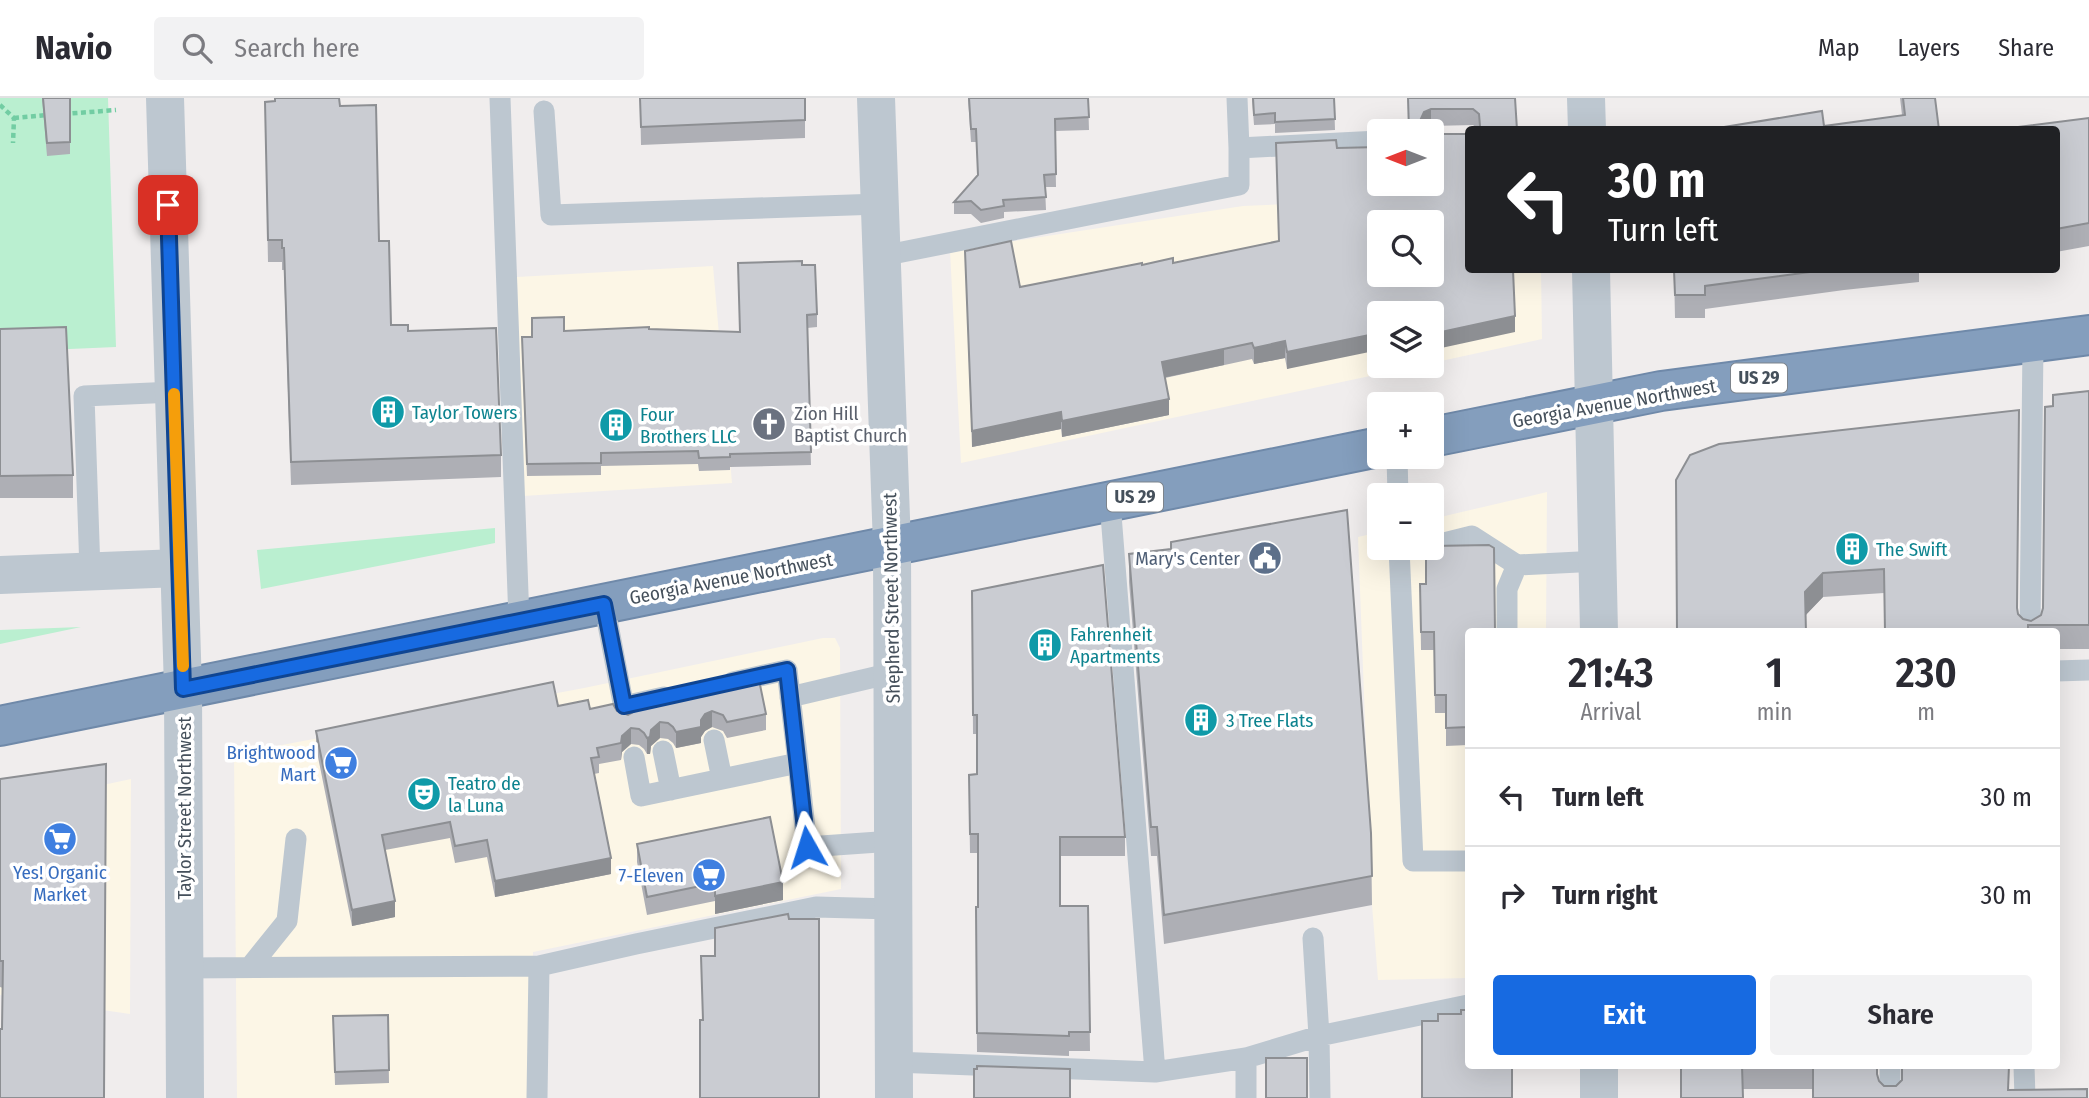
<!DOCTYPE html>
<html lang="en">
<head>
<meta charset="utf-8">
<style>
	body { margin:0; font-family:"Fira Sans Condensed",sans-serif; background:#f2f2f3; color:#2b2b33; height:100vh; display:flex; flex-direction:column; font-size:26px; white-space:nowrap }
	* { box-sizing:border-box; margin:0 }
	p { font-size:23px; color:#7c7c81 }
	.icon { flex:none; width:38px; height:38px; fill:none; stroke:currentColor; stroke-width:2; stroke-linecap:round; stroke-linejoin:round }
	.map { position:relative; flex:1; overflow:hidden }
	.details { position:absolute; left:1465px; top:530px; width:595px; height:441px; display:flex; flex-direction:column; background:#fff; border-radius:7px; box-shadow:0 7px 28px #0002 }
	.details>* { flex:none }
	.hud { position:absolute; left:1465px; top:28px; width:595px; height:147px; border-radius:7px; box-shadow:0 7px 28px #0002; background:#202124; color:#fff; overflow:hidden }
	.needle { width:46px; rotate:270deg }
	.buttons { position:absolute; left:1367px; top:21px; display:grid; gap:14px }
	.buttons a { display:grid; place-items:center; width:77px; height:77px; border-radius:7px; background:#fff; box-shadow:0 7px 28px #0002; font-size:35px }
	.pin { position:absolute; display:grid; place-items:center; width:60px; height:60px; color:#fff; margin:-30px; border-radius:14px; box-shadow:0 4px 10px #0006 }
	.me { position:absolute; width:77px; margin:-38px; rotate:354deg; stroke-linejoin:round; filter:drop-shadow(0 0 5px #0008) }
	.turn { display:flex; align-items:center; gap:24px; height:147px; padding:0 28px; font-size:32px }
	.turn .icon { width:91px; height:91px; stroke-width:2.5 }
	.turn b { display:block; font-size:49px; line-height:60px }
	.eta { display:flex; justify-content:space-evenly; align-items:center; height:119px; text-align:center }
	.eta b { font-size:42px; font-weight:600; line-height:49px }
	.primary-button { display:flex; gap:14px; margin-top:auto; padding:14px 28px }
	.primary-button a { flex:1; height:80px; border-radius:7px; background:#176ae1; color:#fff; font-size:28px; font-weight:600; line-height:80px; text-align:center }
	.primary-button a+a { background:#f2f2f3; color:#2b2b33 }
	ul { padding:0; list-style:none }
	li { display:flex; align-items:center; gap:21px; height:98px; padding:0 28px; border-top:2px solid #e1e1e2 }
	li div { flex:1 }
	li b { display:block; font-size:26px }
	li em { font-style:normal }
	header { display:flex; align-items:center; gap:42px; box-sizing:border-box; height:98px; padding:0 35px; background:#fff; border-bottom:2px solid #e1e1e2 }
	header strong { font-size:33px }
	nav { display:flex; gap:38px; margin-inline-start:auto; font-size:24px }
	.search { width:490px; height:63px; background:#f2f2f3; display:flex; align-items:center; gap:18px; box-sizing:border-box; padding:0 24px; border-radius:7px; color:#7c7c81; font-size:26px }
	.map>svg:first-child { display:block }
	.commercial { fill:#fcf6e6 }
	.green { fill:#baefd0 }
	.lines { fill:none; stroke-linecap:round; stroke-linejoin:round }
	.highway-casing { stroke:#6f89a9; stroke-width:42 }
	.path { stroke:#72cda3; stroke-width:4.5; stroke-dasharray:5 3.5; stroke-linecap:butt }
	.lane { stroke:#bdc7d0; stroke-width:21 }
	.street { stroke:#bdc7d0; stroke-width:38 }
	.highway { stroke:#849ebd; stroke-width:38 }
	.wall { fill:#aeafb5 }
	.shaded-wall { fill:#8d8f93 }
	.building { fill:#caccd2; stroke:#8d8f93; stroke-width:2; fill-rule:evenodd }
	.route-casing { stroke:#0f4592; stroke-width:18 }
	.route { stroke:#176ae1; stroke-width:12 }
	.slow { stroke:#f59e0b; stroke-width:12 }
	.labels { text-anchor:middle; stroke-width:7; stroke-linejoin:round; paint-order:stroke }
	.shield { fill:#fff; stroke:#7d848c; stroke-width:2 }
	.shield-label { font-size:18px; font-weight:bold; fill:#45505b }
	.street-label { font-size:19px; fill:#45505b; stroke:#fff }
	.culture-label { font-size:19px; fill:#0d838f; stroke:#fff; text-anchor:start }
	.worship-label { font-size:19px; fill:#5b616d; stroke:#fff; text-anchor:start }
	.service-label { font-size:19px; fill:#4e5e75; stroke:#fff; text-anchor:end }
	.shop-label { font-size:19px; fill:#366cbe; stroke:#fff; text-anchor:end }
</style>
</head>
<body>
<header>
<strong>Navio</strong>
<div class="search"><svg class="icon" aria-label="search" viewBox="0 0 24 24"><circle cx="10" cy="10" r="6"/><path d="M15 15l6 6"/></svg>Search here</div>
<nav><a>Map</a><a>Layers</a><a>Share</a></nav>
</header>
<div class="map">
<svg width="2089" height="1000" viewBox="0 0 2089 1000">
	<rect width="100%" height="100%" fill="#f0eded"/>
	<path class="commercial" d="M1418,100L1379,124V177H1432L1468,172H1541L1542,241L1432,265V215H1379V268H1417L961,365L950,153L1243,108Z
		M713,168L732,385L523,398L517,179Z
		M1547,394L1546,534H1468V880L1378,882L1372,807L1358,439L1379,434V450H1432V421Z
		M823,540H835L840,550L841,791L533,854L530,1000H237L234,656L584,590Z
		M131,681L130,916L0,897V709Z"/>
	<path class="green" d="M0,0H108L116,249L0,254Z
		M495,430V445L261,491L257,452Z
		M81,529L0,546V532Z"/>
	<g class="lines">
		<g class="highway-casing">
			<path id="highway" d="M1432,339L1661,293L2089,237
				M0,628L1379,349"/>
		</g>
		<path class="path" d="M0,7L14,20L13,45
			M64,16L116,12
			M14,20L48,17"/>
		<path class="lane" d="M500,0L519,523
			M1237,0L1239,50
			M544,13L551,117L880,106
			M882,158L1239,87V50L1379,43
			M1397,359L1398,397
			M1110,404L1155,974L1246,960L1319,938L1468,907
			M1432,448L1472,438L1517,467L1599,463
			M1399,450L1413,763H1468
			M90,473L84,298L174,294
			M604,506L626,620
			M1507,534V491L1517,467
			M2030,534L2033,244
			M2056,573L2089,572
			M733,584L787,572L798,665
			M790,599L892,575
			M624,608L664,599
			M714,642L722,681
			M663,653L671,692
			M634,659L641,698L798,665L807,749L893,743
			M1313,840L1319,938L1320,1000
			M250,869L287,823L296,741
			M185,870L539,868L636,846L816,809L893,811
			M894,964L1155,974
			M1890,968V1000
			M2024,968L2025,1000
			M537,1000L539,868
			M1246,1000V960"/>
		<path class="street" d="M165,0L183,591L185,1000
			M876,0L892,448L894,1000
			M1586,0L1587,32
			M1591,172L1599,534
			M0,477L179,470
			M1599,1000V968"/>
		<use href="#highway" class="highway"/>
	</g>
	<path class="wall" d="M42,0H70V56L47,58Z
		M640,0H805V40L641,47Z
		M968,0H1088L1089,32L1055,33L1056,89H1045L1046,112L1004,114V120L981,125L971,116H954V104L978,78L976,44H971Z
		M1252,0H1334L1335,32L1275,35V26L1254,27Z
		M1408,0H1515L1478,31L1473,27L1431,28L1424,30L1423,33Z
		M1900,0H1935L1939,32L1824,28L1902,17Z
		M275,3L340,8L379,143L391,227L408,233L501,357V379L291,387L284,172H282V164H268L265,4Z
		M2089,20V148L2056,154V32Z
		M1276,45L1337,50L1515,234L1432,215L1287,271L1285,260L1254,266L1252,261L1165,280L1169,317L1062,339L1061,331L972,349L965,153L1020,189L1142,167L1173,165L1279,143Z
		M802,167L817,216V229L807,230L811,367L730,369V372L699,373L698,366L601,368V377L527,378L522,252L532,239L564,233L649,231L740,234Z
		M1674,172H1934L1919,174V184L1844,192L1705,211V220H1675Z
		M0,231L73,377V400H0Z
		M2089,293V551H2056V534H1885L1884,495L1823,499L1805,517L1676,382L2017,511L2018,516L2023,521L2031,523L2041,517L2043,510L2053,308Z
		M1129,456L1371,735L1372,807L1164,846L1157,758H1151L1129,484Z
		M1420,486L1468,534V647L1446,648V615H1435L1434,552H1421Z
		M972,493L1125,739V758H1060V808H1088L1090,953H1069V958L977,954L976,809H978V755H970L969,696V677L977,676V636H973Z
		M639,602L766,616V632L727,640L723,633L712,629L705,633L701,639V645L676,650L673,645L668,641L660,640L651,648L650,656H647L644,651L639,647L631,646L622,654L621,662L599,666V675L594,676L611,776L495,799L487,759L455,765L450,740L385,752L395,819L352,828L316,649V633L558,608L617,613L628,617L635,613Z
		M106,666L2,931L3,890L0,889V681Z
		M637,746L783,802L715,816V803L647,817L637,764Z
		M388,917L389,985L335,987L333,918Z
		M1681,968H1878V979L1879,983L1884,988L2009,992L2087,1000L1813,991H1742Z"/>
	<path class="shaded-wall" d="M1431,11V28L1424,30L1423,33H1419V25L1424,14Z
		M1515,218V234L1432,252V236Z
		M1379,235V252L1287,271V254Z
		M1285,243V260L1254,266V250Z
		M1224,251V267L1162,280V264Z
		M1169,301V317L1062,339V323Z
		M1061,314V331L972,349V333Z
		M1823,475V499L1805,518V494Z
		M712,613V629L705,633L701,639V622L705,616Z
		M660,624V640L651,648L650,656H647V640L651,632Z
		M701,629V645L676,650V634Z
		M631,630V646L622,654L621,662L622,638Z
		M611,760V776L495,799V783Z
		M783,784V802L715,816V798Z
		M395,803V819L352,828V812Z"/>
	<path class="building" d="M43,0H70V44L47,45Z
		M275,0H339L340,8L376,7L379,143H389L391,227H408V233L496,230L501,357L291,364L284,150H282V142H268L265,4L275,3Z
		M640,0H805V22L641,29Z
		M969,0H1088L1089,19L1055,21L1056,76L1044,77L1046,99L1003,102L1004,108L981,112L971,103L954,104L978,77L976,31H971Z
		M1253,0H1334L1335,21L1275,24V15L1254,17Z
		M1408,0H1515L1517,32H1477L1480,28L1479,16L1473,11H1431L1424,14L1419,25L1423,33H1409Z
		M1903,0H1935L1939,32H1670L1718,30L1822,13L1824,28L1905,17Z
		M2089,20V125L2056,131V32H2011V30Z
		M1432,36H1468V172H1513L1515,218L1432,236V215H1379V235L1287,254L1285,243L1254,250L1252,245L1162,264L1169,301L1062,323L1061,314L972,333L965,153L1011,143L1020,189L1142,165V167L1173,160V165L1279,143L1276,45L1336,42L1337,50L1379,49V86H1432ZM1379,124H1432V177H1379Z
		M802,163V167H815L817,216L807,217L811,354L730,356V359L699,360L698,353L601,355V365L527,366L522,239H532V220L564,219V233L649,229V231L740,234L738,165Z
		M1674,172H1825L1705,188V197H1675Z
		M66,229L73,377L0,378V231Z
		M2089,293V527H2028V534H1885L1884,471L1823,475L1805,494L1806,534H1677L1676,382L1690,357L1719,346L2019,312L2017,510L2018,516L2023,521L2031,523L2041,517L2043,510L2045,309L2053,308V297Z
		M1347,412L1371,735L1372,778L1164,817L1157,729H1151L1129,456L1171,451V444Z
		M1489,447L1494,450L1495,534H1468V629L1446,630V597H1435L1434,534H1421L1420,486H1426V450H1432V448Z
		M1103,467L1125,739H1060V808H1088L1090,934H1069V938L977,935L976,809H978V736H970L969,677L977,676V617H973L972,493Z
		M758,577L766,616L727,624L723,617L712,613L705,616L701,622V629L676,634L673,629L668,625L660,624L651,632L650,639L647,640L644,635L639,631L631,630L622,638L621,645L597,650L599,659L591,660L611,760L495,783L487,742L455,748L450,724L382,737L395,803L352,812L316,633L553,584L558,608L588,602L590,611L613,606L617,613L628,617L635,613L639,602Z
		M106,666L104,1000H0V931H2L3,863H0V681Z
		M770,719L783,784L715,798V785L647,799L637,746Z
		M788,816L789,821H819V1000H700V922H703L701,858H715V830Z
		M1461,912H1468V968H1512V1000H1422V923H1438V916H1461Z
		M388,917L389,972L335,974L333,918Z
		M1266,960H1307V1000H1266Z
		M977,968L1070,971V1000H974V971H977Z
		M1681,968H1742L1743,1000H1681Z
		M1813,968H1877V976L1879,983L1884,988H1896L1902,982V968H2009L2008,992L2087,991V1000H1813Z"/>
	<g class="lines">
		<g class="route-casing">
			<path id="route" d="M168,107L183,591L604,506L624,608L787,572L807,749"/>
		</g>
		<use href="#route" class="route"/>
		<path class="slow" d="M174,296L183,568"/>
	</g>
	<defs>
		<g id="building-disc" transform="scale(1.75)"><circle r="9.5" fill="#0f9aa8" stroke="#fff"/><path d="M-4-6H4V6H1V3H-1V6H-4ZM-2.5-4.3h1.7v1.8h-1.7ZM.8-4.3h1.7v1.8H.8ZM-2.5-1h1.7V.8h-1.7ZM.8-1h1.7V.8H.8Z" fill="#fff"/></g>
		<g id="church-disc" transform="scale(1.75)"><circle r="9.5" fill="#6b7280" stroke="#fff"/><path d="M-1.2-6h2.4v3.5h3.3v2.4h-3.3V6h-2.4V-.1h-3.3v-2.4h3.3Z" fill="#fff"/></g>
		<g id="civic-disc" transform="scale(1.75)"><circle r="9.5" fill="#5c6f8a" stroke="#fff"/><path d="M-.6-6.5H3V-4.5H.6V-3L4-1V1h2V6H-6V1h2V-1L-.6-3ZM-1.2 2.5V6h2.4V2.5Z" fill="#fff"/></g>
		<g id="supermarket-disc" transform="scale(1.75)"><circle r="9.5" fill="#3f7fe0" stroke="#fff"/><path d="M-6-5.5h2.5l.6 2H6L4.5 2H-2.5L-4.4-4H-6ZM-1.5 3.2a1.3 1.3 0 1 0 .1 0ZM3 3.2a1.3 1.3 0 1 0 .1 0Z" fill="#fff"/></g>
		<g id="theatre-disc" transform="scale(1.75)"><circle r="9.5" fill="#0f9aa8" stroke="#fff"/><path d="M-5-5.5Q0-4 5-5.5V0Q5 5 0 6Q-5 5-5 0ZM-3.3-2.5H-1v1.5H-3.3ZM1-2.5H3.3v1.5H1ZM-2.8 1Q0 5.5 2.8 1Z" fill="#fff"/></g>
	</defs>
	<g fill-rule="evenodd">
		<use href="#building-disc" x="388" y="314"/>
		<use href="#church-disc" x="769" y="326"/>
		<use href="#building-disc" x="616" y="327"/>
		<use href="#building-disc" x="1852" y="451"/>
		<use href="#civic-disc" x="1265" y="460"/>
		<use href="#building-disc" x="1045" y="547"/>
		<use href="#building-disc" x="1201" y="622"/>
		<use href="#supermarket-disc" x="341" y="665"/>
		<use href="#theatre-disc" x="424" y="696"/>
		<use href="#supermarket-disc" x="60" y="741"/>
		<use href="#supermarket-disc" x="709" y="777"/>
	</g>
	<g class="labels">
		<g class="shield">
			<rect x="1731" y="265.5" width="56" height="29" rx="5"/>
			<rect x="1107" y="384.5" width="56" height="29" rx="5"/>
		</g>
		<g class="shield-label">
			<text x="1759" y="286">US 29</text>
			<text x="1135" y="405">US 29</text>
		</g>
		<g class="street-label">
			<text transform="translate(1614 305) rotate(-10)" y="7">Georgia Avenue Northwest</text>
			<text transform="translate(731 480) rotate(-11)" y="7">Georgia Avenue Northwest</text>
			<text transform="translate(891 500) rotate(-91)" y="7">Shepherd Street Northwest</text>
			<text transform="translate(184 710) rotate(-90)" y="7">Taylor Street Northwest</text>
		</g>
		<g class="culture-label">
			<text x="412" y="321">Taylor Towers</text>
			<text x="640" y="323">Four<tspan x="640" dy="22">Brothers LLC</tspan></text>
			<text x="1876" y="458">The Swift</text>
			<text x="1070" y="543">Fahrenheit<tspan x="1070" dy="22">Apartments</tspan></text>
			<text x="1226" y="629">3 Tree Flats</text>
			<text x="448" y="692">Teatro de<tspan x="448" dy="22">la Luna</tspan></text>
		</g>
		<g class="worship-label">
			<text x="794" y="322">Zion Hill<tspan x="794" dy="22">Baptist Church</tspan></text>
		</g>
		<g class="service-label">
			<text x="1240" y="467">Mary's Center</text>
		</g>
		<g class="shop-label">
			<text x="316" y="661">Brightwood<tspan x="316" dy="22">Mart</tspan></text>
			<text x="60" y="781" text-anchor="middle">Yes! Organic<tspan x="60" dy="22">Market</tspan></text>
			<text x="684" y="784">7-Eleven</text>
		</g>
	</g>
</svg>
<div class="buttons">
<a><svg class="needle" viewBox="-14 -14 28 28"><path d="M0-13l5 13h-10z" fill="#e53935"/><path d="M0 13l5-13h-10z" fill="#7c7c81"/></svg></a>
<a><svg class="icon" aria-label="search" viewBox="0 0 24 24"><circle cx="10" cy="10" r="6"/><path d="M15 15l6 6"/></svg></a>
<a><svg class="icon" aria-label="layers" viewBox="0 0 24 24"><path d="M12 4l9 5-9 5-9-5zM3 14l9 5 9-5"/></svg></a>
<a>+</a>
<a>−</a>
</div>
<div class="pin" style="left:168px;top:107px;background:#d93025"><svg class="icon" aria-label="arrive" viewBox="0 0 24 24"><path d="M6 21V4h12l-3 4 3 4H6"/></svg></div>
<svg class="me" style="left:807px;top:749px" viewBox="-20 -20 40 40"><path d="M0-17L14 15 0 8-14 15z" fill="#176ae1" stroke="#fff" stroke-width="4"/></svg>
<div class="hud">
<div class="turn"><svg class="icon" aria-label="left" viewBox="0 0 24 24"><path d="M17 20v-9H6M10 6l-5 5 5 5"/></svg><div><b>30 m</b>Turn left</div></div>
</div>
<section class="details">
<div class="eta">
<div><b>21:43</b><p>Arrival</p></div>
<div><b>1</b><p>min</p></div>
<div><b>230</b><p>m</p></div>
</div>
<ul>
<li><svg class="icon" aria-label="left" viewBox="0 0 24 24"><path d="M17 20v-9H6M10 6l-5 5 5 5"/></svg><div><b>Turn left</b></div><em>30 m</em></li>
<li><svg class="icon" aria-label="right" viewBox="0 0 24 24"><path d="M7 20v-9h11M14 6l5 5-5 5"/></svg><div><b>Turn right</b></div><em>30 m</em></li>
</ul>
<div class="primary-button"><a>Exit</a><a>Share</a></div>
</section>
</div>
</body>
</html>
